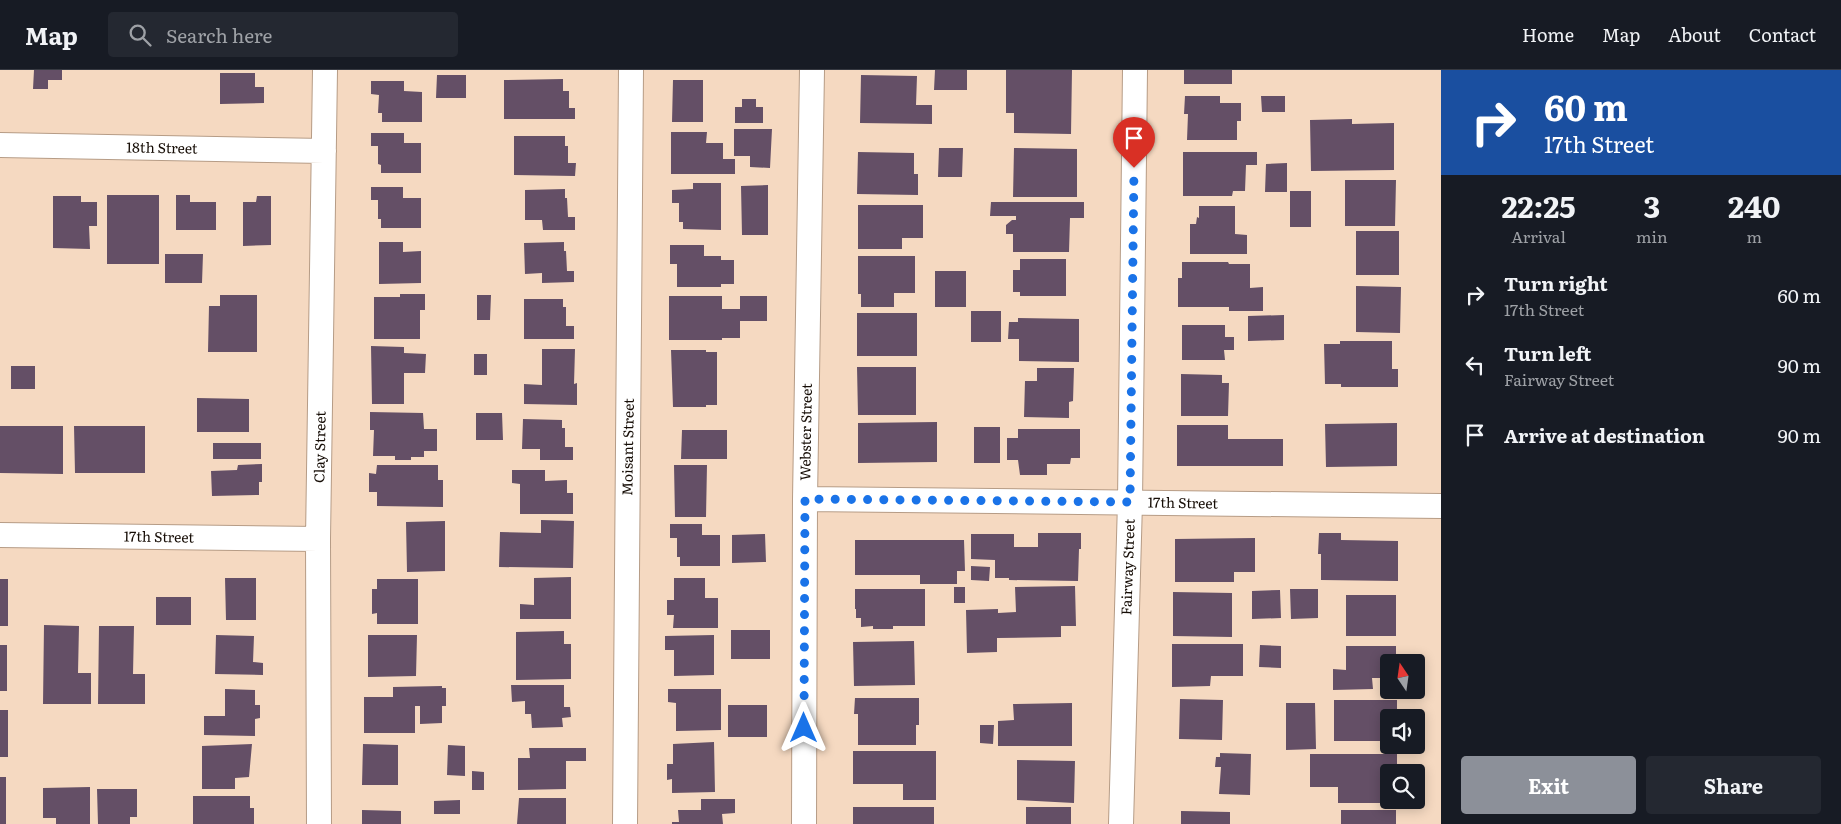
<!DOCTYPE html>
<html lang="en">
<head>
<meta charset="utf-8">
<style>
	body { margin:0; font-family:Literata,serif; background:#242831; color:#f1f3f6; height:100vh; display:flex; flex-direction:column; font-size:19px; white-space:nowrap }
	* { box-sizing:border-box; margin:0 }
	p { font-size:16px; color:#9ea1a6 }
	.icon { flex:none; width:28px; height:28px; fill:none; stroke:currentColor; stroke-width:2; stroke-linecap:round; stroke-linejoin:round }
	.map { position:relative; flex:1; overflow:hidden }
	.drawer { display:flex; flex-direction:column; background:#171b24; width:400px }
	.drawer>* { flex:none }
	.top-card { background:#1a4fa0; color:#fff; overflow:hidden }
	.needle { width:32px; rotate:347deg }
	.fabs { position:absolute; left:1380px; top:584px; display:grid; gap:10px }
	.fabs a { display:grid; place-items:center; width:45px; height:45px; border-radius:5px; background:#171b24; box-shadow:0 2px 12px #0003; font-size:25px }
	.pin { position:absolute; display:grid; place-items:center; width:42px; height:42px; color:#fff; margin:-51px -21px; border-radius:50% 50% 50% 0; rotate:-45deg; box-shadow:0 0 5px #0007 }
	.pin .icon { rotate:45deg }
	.me { position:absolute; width:55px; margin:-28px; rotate:0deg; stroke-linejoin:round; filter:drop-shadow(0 0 4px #0008) }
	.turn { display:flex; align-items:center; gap:18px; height:105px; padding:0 20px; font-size:22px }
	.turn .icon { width:65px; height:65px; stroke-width:2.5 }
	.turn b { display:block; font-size:35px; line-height:42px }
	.eta { display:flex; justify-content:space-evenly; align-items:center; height:85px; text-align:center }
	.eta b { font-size:30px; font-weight:700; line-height:35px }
	.button { display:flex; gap:10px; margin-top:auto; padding:10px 20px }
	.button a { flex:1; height:58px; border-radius:5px; background:#8c9099; color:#fff; font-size:20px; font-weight:700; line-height:58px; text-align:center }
	.button a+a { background:#242831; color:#f1f3f6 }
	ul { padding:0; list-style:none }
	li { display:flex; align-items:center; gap:15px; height:70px; padding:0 20px }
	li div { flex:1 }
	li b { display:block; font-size:19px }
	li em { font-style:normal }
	header { display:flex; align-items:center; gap:30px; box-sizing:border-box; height:70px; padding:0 25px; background:#171b24; border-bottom:1px solid #363941 }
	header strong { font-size:24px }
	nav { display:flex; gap:28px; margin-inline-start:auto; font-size:18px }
	.search { width:350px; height:45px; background:#242831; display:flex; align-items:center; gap:12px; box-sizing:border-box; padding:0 18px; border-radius:5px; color:#9ea1a6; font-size:19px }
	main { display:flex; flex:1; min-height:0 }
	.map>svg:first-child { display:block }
	.building { fill:#644f66 }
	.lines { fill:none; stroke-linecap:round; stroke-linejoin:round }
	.street-casing { stroke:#b69c86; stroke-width:26 }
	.street { stroke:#fff; stroke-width:24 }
	.route { stroke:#1a73e8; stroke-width:9; stroke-dasharray:0 16.2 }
	.labels { text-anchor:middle; stroke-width:5; stroke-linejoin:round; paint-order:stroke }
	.street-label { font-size:14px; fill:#160d06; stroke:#fff }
</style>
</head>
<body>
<header>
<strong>Map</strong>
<div class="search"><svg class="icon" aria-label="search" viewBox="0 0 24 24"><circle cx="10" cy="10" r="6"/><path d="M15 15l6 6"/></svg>Search here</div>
<nav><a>Home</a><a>Map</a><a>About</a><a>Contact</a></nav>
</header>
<main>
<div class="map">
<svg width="1441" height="754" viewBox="0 0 1441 754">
	<rect width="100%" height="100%" fill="#f5d9c1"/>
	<path class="building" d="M34,0H62V10H48V19H33Z
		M935,0H967V20H934Z
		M1006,0H1072L1071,64L1014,63V43H1006Z
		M1184,0H1232V14H1184Z
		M220,3H255V17H264V33L220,34Z
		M437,5H466V28H436Z
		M861,5L917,6L916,35H932V54L860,53Z
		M563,9V21H569V38H575V49H504V10Z
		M673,10H703V52H672Z
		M371,11H404V21L422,22V52H382V43H378L379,25L371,24Z
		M1185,26H1220V33H1241V51H1237V70H1187L1188,44H1184Z
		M1261,26H1285V42H1262Z
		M742,29H756V37H763V53H735V37H742Z
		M1352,49V54L1394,53V100L1311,101L1310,50Z
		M734,59H772L770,98L750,97V86H734Z
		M671,62H707L706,73H723V89H735V104H671Z
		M371,63H404V73H421V103H381V95L378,94V76H371Z
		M514,66H565V76H568V93H576L575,106L514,105Z
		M939,78H963L962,107H938Z
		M1014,78L1077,79V127H1013Z
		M858,82L914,83V104H918V125L857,124Z
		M1183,82H1257V95H1246L1245,121H1233L1232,126H1183Z
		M1287,93V122H1265L1266,94Z
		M1345,110H1396L1395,156H1345Z
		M693,113H721V160L683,159V152H679V133H672V120L693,119Z
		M768,115V165H742L741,116Z
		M371,117H403V128H421V158H381V149H378V130H371Z
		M565,119V128H567L568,147H575V160H543L542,150H525V120Z
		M1290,121H1311V157H1290Z
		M107,125H159V194H107Z
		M176,125H190V132H216V160H176Z
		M53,126H81V132H97V156H89L90,179L53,178Z
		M257,126H271V175L243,176V132H256Z
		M991,132H1084V148H1070L1069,182H1013V164H1006V155L1012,150H1016V146H990Z
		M858,135H923V168H902V179H858Z
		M1199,136H1235V164L1247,165V184H1190V154H1196L1197,147L1199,148Z
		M1356,161H1399V205H1356Z
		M379,172H403V182L421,181V213L379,214Z
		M564,172V181H566L567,201H574V212L542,213V203L525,204L524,173Z
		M670,175H704V186H721V190H734V214H721V217H677V194H670Z
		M165,184H203L202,213H165Z
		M858,186H915V223H894V237H861V224H858Z
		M1020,189H1066V226H1020V222H1013V200H1020Z
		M1182,192H1228L1229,194H1250V218L1263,217V241H1229V237H1178V208H1182Z
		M935,201H966V237H935Z
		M1356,216L1401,217L1400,263L1356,262Z
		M400,224H425V240H420V269H374V227H400Z
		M220,225H257V282H208L209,236H220Z
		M477,225H491L490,250H477Z
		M669,226H722V239H740V226H767V251H740V268H722V270H669Z
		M524,229H563V237H566V256H574V269H524Z
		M971,241H1001V272H971Z
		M857,243H917V286H857Z
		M1284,245V270L1248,271V246Z
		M1018,248L1079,249V292L1019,291V269H1008L1009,252H1018Z
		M1182,255H1225V267H1234V280H1224L1225,290H1182Z
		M1340,271H1392V299H1398V317H1341V314H1325L1324,274H1340Z
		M371,276L404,277V283L426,284L425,303H404V334H372Z
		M542,279H575L574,314L577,313V335L524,334V314L542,315Z
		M671,280H706V282H717V335H706V337H673Z
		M474,284H487V305H474Z
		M11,296H35V319H11Z
		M857,297H916V345H858Z
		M1037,298H1074L1073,331L1069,332V348L1024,347L1025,311H1037Z
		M1181,304L1222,305V313H1229L1228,346H1181Z
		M197,328L249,329V362H197Z
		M370,342L423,343L424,359H437V381H424V387H411V390H395V386H373L374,360H370Z
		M476,343H502L503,370H476Z
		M523,349L562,350V358H565V377H573V390H540V379H522Z
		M937,352V392L858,393V353Z
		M1397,353V396L1326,397L1325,354Z
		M1177,355H1228V369H1283V396H1177Z
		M0,356H63V404L0,403Z
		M74,356H145V403H75Z
		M974,357H1000V393H974Z
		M1018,359H1080V388H1071L1070,394H1047V405H1020L1018,390H1007V368H1018Z
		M682,360H727V389H681Z
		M213,373H261V389H213Z
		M262,394V412H259V425L212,426L211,401L237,400L238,395Z
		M377,395H438V410H443V437L377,436V422H369V403L376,404Z
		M674,395H707L706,447H675Z
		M512,400H545V411L567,410V423H573V444H520V414L512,413Z
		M541,450L574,451L573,498L499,497L500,462L541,463Z
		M445,451V501L407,502L406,452Z
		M670,454H702V465H720V496H680V487H677V468H670Z
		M1038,463H1081V479H1079L1078,511L1009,510V508H995V490L971,489V464H1014V477H1038Z
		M1319,463H1341V470L1398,471V511L1321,510V484H1318Z
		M765,464L766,492L732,493V465Z
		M1255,468V502H1234V512H1175V469Z
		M855,470H964L965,501H957V514H920V505H855Z
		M971,496L990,497L989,511L971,510Z
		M571,507V549H520V534L534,535V508Z
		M225,508H256V550H226Z
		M674,508H705V528H718V558H673L674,545H667V530H674Z
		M0,509H8V556H0Z
		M377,509H418V554H377V543L372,544V519H377Z
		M1075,516L1076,556H1061V567L997,568V582L967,583L966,540L998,539V543L1016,542L1015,517Z
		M954,517H965V533H954Z
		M855,519H925V556H893V559H873V556L861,557V548H856V539H855Z
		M1290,519H1318V548L1291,549Z
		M1280,520L1281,548L1252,549V521Z
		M1173,522L1232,523V567L1173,566Z
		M1346,525H1396V566H1346Z
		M156,527H191V555H156Z
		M44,555L79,556L78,603H91V634H43Z
		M99,556H134L133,604H145V634H98Z
		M731,560H770V589H731Z
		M564,561V574H571V609L516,610V562Z
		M216,565L254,566L253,592L263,593V605L215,604Z
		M368,565H417L416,606L368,607Z
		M714,565V605L674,606V580H665V566Z
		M914,571L915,615L854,616L853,572Z
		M1172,574H1243V606H1211L1210,616L1172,617Z
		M0,575H7V621H0Z
		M1260,575L1281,576V598L1259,597Z
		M1346,576H1396V592H1389V608H1372L1373,619L1333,620V599L1346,600Z
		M511,615H564V637H570L571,647L562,648L563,657L532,658L531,644H525V631L512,632Z
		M442,616V618H446V636H442V653L420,654V636H415V663H364V627H393V617Z
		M225,619L255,620V635H260V648L255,649V666L204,665V646H225Z
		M668,619H721V660L676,661V633L668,632Z
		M855,628H919V655H916V675H858V644H854Z
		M1180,629L1223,630L1222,670L1179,669Z
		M1334,630H1397V648H1389V671H1334Z
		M1072,633V676H998V651L1014,650L1013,634Z
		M1286,633H1315L1316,679L1286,680Z
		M728,635H767V667H728Z
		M0,640H8V687H0Z
		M980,655H994L993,674L980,673Z
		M714,672L715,722L672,723V709L667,710V694H673V674Z
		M252,674L249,707L235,708V719H202V676Z
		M363,674L398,675V715H362Z
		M448,675L465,676V706L447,705Z
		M529,678H586V691H566V719L518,720V688H530Z
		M853,681H936V730H903V714H853Z
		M1220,683L1251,684L1250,725L1219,724L1221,697H1215L1216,687H1220Z
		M1310,684H1397V702H1389V730H1396V733H1338V717H1310Z
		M1017,690L1075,691L1074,733L1017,730Z
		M472,701L484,702V720H472Z
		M0,707H6V754H0Z
		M90,717V754H56V748H43V718Z
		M97,719H137V747H130V754H98Z
		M193,726H250V738H254V754H193Z
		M519,728H566V754H517Z
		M701,729H735V743L722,744L723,754H672V752H679L678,740H701Z
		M460,730V744H434V731Z
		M853,737H934V754H853Z
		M1026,737H1071V754H1026Z
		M362,740L401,741V754H362Z
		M1341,740H1396V754H1341Z
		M1181,741L1230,742V754H1181Z"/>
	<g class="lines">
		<g class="street-casing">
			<path id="street" d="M0,75L324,81
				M805,429L1441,436
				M0,465L318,469
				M319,754L318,469L325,0
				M625,754L631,0
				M804,754L805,429L812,0
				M1121,754L1130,432L1135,0"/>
		</g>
		<use href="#street" class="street"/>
	</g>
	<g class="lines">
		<path class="route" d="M804,658L805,429L1130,432L1134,98"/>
	</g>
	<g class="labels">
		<g class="street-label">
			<text transform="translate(162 78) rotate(1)" y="5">18th Street</text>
			<text transform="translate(806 362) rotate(-89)" y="5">Webster Street</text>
			<text transform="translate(320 377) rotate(-89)" y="5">Clay Street</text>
			<text transform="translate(628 377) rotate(-89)" y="5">Moisant Street</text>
			<text transform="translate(1183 433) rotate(1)" y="5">17th Street</text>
			<text transform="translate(159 467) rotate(1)" y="5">17th Street</text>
			<text transform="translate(1128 497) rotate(-88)" y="5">Fairway Street</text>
		</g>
	</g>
</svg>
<div class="fabs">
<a><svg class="needle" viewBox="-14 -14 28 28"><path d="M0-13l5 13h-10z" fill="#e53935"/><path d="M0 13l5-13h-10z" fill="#9ea1a6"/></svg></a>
<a><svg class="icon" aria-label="sound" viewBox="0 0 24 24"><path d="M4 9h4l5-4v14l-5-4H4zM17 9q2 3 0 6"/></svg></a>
<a><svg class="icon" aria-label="search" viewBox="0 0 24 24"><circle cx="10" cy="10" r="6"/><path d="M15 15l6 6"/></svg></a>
</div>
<div class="pin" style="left:1134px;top:98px;background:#d93025"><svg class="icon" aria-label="arrive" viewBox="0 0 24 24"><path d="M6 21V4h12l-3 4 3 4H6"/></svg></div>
<svg class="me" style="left:804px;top:658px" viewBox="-20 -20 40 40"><path d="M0-17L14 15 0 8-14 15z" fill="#1a73e8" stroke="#fff" stroke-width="4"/></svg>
</div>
<section class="drawer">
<div class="top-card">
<div class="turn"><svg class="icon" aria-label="right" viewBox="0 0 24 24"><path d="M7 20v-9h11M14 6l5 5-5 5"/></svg><div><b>60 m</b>17th Street</div></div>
</div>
<div class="eta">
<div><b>22:25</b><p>Arrival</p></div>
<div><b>3</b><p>min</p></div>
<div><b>240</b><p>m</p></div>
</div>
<ul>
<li><svg class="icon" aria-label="right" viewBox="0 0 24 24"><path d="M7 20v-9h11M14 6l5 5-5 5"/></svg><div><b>Turn right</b><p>17th Street</p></div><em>60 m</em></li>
<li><svg class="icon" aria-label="left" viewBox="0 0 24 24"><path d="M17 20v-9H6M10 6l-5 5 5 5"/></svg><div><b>Turn left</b><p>Fairway Street</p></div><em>90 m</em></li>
<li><svg class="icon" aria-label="arrive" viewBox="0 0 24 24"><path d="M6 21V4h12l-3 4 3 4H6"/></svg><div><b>Arrive at destination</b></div><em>90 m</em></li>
</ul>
<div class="button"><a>Exit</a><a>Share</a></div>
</section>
</main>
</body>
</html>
